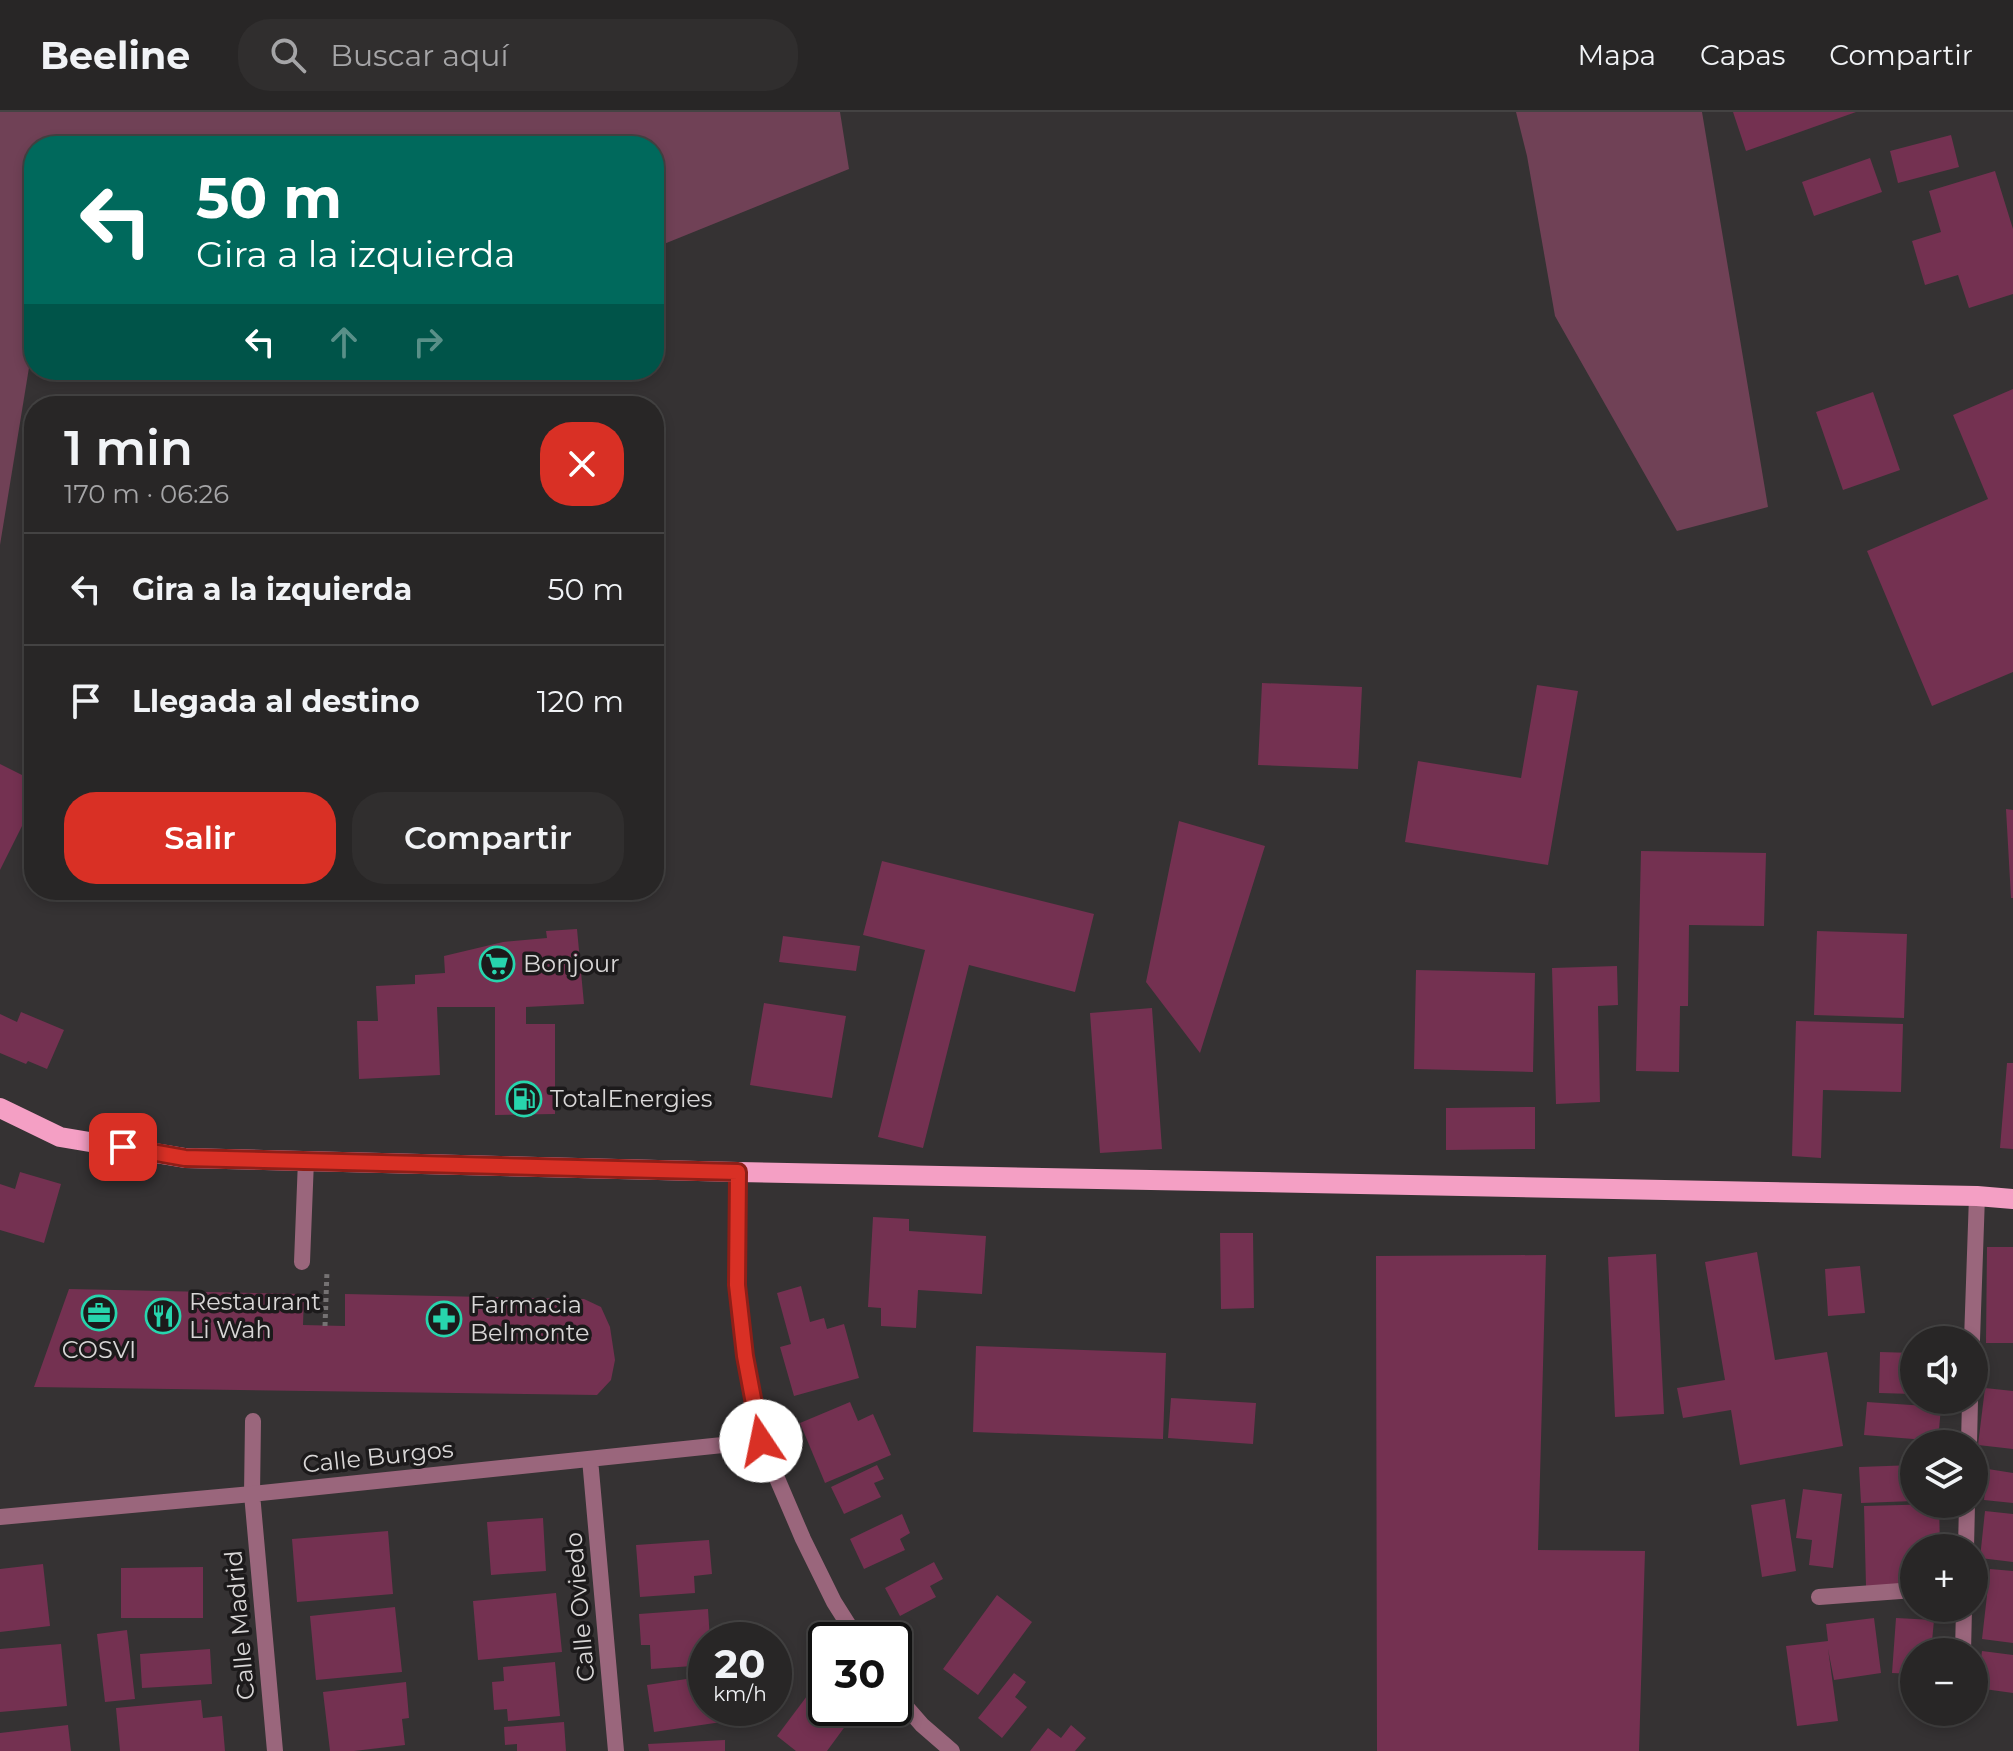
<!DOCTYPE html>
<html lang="es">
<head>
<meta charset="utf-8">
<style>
	body { margin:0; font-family:Montserrat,sans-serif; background:#302e2e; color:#f1f3f6; height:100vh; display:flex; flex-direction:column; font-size:30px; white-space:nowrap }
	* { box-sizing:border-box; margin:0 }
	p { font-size:26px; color:#a5a5a7 }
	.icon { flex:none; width:44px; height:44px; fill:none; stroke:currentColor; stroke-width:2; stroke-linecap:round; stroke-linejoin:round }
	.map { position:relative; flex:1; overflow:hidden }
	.panel { position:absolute; left:24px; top:284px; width:640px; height:504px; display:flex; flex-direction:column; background:#282626; border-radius:32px; box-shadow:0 4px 12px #0003,0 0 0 2px #444343 }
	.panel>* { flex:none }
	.top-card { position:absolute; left:24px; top:24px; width:640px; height:244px; border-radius:32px; box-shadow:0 4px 12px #0003,0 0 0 2px #444343; background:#00695c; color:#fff; overflow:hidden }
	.tools { position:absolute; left:1900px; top:1214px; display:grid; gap:16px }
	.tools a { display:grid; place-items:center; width:88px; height:88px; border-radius:50%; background:#282626; box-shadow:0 4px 12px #0003,0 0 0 2px #444343; font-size:40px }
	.speed { position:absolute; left:688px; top:1510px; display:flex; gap:16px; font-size:40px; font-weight:700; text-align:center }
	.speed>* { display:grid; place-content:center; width:104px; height:104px; border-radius:50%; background:#282626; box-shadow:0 4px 12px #0003,0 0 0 2px #444343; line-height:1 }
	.speed small { font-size:20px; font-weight:400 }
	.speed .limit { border:4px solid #111; border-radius:12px; background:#fff; color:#111 }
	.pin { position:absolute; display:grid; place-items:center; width:68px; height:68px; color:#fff; margin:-34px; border-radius:16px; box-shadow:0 4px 12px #0006 }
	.me { position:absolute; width:88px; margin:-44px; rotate:349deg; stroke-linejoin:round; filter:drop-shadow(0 0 6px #0008) }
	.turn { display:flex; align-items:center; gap:28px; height:168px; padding:0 40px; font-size:36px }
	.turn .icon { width:104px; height:104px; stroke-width:2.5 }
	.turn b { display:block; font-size:56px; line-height:68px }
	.lanes { display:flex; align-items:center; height:76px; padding:0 40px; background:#0003; justify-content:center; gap:40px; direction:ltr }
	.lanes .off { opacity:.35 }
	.round { display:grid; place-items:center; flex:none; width:84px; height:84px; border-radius:32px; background:#302e2e }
	.overview { display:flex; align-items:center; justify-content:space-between; height:136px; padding:0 40px }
	h1 { font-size:48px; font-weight:600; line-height:60px }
	.primary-button { display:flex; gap:16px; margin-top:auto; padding:16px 40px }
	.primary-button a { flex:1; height:92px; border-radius:32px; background:#d93025; color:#fff; font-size:32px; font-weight:600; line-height:92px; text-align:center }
	.primary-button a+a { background:#302e2e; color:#f1f3f6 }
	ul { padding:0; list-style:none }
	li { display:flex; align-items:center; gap:24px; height:112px; padding:0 40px; border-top:2px solid #444343 }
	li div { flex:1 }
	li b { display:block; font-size:30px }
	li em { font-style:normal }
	header { display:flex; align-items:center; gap:48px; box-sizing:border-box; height:112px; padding:0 40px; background:#282626; border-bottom:2px solid #444343 }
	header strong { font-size:38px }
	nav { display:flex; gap:44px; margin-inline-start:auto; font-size:28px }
	.search { width:560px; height:72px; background:#302e2e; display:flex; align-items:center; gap:20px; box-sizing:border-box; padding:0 28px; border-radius:32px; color:#a5a5a7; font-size:30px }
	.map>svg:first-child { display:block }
	.green { fill:#704156 }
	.building { fill:#743151 }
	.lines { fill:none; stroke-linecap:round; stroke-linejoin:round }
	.path { stroke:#757273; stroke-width:5; stroke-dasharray:4 4; stroke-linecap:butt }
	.service { stroke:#9a667c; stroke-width:16 }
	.minor { stroke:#9a667c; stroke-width:16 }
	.primary { stroke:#f49fc4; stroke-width:20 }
	.route-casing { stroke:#8d1f18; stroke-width:20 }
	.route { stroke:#d93025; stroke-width:14 }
	.labels { text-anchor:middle; stroke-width:7; stroke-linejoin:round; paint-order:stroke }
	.poi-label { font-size:24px; fill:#d8d6d6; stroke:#1c1a1b; text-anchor:start }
	.street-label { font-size:24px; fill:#d8d6d6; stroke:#1c1a1b }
</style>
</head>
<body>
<header>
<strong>Beeline</strong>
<div class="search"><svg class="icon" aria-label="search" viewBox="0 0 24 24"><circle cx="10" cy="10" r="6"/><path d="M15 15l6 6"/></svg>Buscar aquí</div>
<nav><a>Mapa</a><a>Capas</a><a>Compartir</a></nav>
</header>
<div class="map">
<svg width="2013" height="1639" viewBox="0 0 2013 1639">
	<rect width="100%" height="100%" fill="#353233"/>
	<path class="green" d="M0,0H840L849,57L654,136V34H34V225L0,433Z
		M1516,0H1702L1768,395L1677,419L1555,204L1527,44Z"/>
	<path class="building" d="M1733,0H1856L1746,39Z
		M1951,23L1959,55L1898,71L1890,39Z
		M1870,46L1882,80L1814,104L1802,70Z
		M1995,59L2013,117V182L1969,196L1958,163L1925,173L1912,129L1941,120L1929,79Z
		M2013,277V560L1932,594L1867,439L1988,387L1953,303Z
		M1873,280L1900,358L1843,378L1816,300Z
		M1262,571L1362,575L1358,657L1258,653Z
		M1537,573L1578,579L1548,753L1405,730L1418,649L1521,666Z
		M0,652L34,669V690L0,758Z
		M2006,697L2013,698V786H2011Z
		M1179,709L1265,734L1200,941L1146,870Z
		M1641,739L1766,741L1764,814L1689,813L1688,894H1680L1679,960L1636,959Z
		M882,749L1094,802L1075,880L969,853L923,1036L878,1025L925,838L863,823Z
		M577,817L584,892L526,895V912H555V1002L495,1003V895H437L440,963L359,967L357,909H378L376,874L415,872V863L445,861L444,844L503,830L547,826L546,819Z
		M1817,819L1907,822L1904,906L1814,903Z
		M783,824L860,834L856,859L779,850Z
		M1617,854L1618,893L1598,894L1600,990L1556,992L1552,856Z
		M1416,858L1535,861L1533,960L1414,957Z
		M764,891L846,904L832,986L750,973Z
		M1152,896L1162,1037L1100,1041L1090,901Z
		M21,900L64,918L47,957L28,949L26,952L0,941V902L17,910Z
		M1796,909L1903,912L1901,980L1823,978L1821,1046L1792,1044Z
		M2007,951H2013V1037L2000,1036Z
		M1535,995V1037L1446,1038V996Z
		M20,1060L61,1072L44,1131L0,1118V1072L15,1077Z
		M873,1105L909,1107V1119L986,1124L982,1182L918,1178L916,1216L881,1214V1196L868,1195Z
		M1220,1121H1253L1254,1196L1221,1197Z
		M1987,1135H2013V1231H1986Z
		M1757,1140L1775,1248L1827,1240L1843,1334L1740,1353L1731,1298L1683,1306L1677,1276L1725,1268L1705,1150Z
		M1656,1142L1664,1302L1615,1305L1608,1145Z
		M1546,1143L1538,1438L1645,1439L1639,1639H1377L1376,1144Z
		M1860,1154L1865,1201L1828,1204L1825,1157Z
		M801,1174L810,1210L824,1206L827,1217L844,1212L859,1266L794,1284L780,1235L791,1232L777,1181Z
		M69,1177L304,1182L303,1213L345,1214V1182L584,1187L601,1195L610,1215L615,1248L611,1268L597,1283L34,1275Z
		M976,1234L1166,1241L1163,1327L973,1320Z
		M1880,1240L1914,1241V1282L1879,1281Z
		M1985,1276L2013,1279V1337L1978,1333Z
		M1171,1286L1256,1291L1253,1332L1168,1326Z
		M850,1290L858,1309L873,1302L891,1343L825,1371L800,1311Z
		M1867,1290L1941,1295L1938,1329L1864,1323Z
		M877,1353L884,1367L874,1371L881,1385L844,1402L831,1375Z
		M1914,1353V1389L1861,1391L1859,1355Z
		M1988,1357L2013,1361V1391L1984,1388Z
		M1803,1377L1842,1382L1833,1456L1809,1453L1812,1428L1796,1426Z
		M1785,1387L1796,1459L1762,1465L1751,1393Z
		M1939,1392L1940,1436H1914V1473L1866,1474L1864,1394Z
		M1985,1399L2013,1402V1450L1980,1446Z
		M902,1402L910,1421L900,1427L905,1438L864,1457L850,1427Z
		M543,1406L546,1459L491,1463L487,1410Z
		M388,1419L393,1482L297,1490L292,1427Z
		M709,1428L712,1462L694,1464L695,1481L640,1485L636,1433Z
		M934,1450L943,1467L930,1474L936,1485L900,1504L885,1476Z
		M43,1452L50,1514L0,1520V1457Z
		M203,1455V1506H121V1456Z
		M1990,1457L2013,1459V1531L1982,1527Z
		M556,1481L562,1540L478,1548L473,1489Z
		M997,1483L1032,1510L978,1583L943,1557Z
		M395,1495L402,1560L316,1568L310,1504Z
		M708,1497L710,1528H706V1553L651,1557L650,1533H641L639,1502Z
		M1874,1506L1881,1561L1834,1568L1828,1537L1838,1609L1797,1614L1786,1534L1828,1529L1826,1512Z
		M1896,1506L1934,1508L1931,1540H1914V1562L1892,1561Z
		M127,1518L135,1587L105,1590L97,1522Z
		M61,1532L67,1594L0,1600V1537Z
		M210,1537L212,1572L142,1576L140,1542Z
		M1982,1539L2013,1543V1581L1977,1576Z
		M555,1550L560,1604L508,1609L507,1597L494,1598L492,1570L504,1569L503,1555Z
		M1014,1561L1026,1570L1015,1585L1027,1595L1002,1626L978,1606Z
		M706,1564V1596H733L735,1608L654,1620L647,1573Z
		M406,1570L409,1606L402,1607L405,1633L354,1639H330L323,1580Z
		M810,1580L826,1592V1596H831L849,1609L827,1639H796L777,1624Z
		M201,1588L203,1606L222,1604L225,1639H120L116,1596Z
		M564,1610L566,1639H517V1632L505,1633L504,1615Z
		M68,1613L71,1639H0V1621Z
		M1071,1613L1086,1626L1075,1639H1030L1048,1616L1061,1626Z
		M725,1628V1639H649L648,1632Z"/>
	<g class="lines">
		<path class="path" d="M325,1214L327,1159"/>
		<path class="service" d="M302,1150L306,1048
			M252,1382L253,1309
			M1819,1485L1914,1478"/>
		<path class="minor" d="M738,1060L737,1173L745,1244L761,1329L803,1427L834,1490L858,1528
			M1972,1228L1977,1084
			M1969,1332L1970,1288
			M590,1347L616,1639
			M252,1382L275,1639
			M0,1405L252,1382L761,1329
			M1966,1436L1967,1392
			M1963,1540L1964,1496
			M894,1581L922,1613L952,1639"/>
		<path class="primary" d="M0,996L60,1025L185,1046L738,1060L1977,1084L2013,1087"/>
	</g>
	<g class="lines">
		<g class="route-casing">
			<path id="route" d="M123,1035L185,1046L738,1060L737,1173L745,1244L761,1329"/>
		</g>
		<use href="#route" class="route"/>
	</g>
	<defs>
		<g id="supermarket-ring" transform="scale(1.8)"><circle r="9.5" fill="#1c1a1b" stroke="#27d5ad" stroke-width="1.5"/><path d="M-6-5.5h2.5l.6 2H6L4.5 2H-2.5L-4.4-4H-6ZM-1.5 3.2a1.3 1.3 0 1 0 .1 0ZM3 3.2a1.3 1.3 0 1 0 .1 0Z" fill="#27d5ad"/></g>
		<g id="fuel-ring" transform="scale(1.8)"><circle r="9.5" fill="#1c1a1b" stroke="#27d5ad" stroke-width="1.5"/><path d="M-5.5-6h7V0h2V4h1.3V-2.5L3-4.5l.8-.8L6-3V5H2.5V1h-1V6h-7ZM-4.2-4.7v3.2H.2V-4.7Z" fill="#27d5ad"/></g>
		<g id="office-ring" transform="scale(1.8)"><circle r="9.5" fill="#1c1a1b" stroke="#27d5ad" stroke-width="1.5"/><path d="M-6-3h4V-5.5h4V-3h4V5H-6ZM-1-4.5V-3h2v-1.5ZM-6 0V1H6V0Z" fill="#27d5ad"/></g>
		<g id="restaurant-ring" transform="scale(1.8)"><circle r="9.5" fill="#1c1a1b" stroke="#27d5ad" stroke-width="1.5"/><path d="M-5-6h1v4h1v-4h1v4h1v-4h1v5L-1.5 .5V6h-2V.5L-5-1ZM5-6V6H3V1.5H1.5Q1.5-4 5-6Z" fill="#27d5ad"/></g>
		<g id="pharmacy-ring" transform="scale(1.8)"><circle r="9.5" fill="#1c1a1b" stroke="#27d5ad" stroke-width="1.5"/><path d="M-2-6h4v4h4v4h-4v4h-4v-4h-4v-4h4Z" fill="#27d5ad"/></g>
	</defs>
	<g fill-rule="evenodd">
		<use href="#supermarket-ring" x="497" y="852"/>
		<use href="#fuel-ring" x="524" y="987"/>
		<use href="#office-ring" x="99" y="1201"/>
		<use href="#restaurant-ring" x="163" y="1204"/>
		<use href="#pharmacy-ring" x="444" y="1207"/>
	</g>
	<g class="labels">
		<g class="poi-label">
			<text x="523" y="860">Bonjour</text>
			<text x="550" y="995">TotalEnergies</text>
			<text x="189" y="1198">Restaurant<tspan x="189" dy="28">Li Wah</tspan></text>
			<text x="470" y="1201">Farmacia<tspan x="470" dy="28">Belmonte</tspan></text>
			<text x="99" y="1246" text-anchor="middle">COSVI</text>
		</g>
		<g class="street-label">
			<text transform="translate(378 1345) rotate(-6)" y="8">Calle Burgos</text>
			<text transform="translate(580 1495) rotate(-95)" y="8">Calle Oviedo</text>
			<text transform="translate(240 1513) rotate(-95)" y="8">Calle Madrid</text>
		</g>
	</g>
</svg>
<div class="tools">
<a><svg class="icon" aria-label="sound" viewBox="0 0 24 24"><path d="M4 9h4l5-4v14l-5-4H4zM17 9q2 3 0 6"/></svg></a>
<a><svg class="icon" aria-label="layers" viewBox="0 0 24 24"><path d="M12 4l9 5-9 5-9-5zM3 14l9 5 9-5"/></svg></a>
<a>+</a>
<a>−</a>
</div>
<div class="speed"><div>20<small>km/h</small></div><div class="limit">30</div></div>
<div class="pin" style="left:123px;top:1035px;background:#d93025"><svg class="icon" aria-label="arrive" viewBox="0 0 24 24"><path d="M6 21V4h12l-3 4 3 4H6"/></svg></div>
<svg class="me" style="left:761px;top:1329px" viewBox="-20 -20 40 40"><circle r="19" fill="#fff"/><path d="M0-13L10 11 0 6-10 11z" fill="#d93025"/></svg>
<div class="top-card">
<div class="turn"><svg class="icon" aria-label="left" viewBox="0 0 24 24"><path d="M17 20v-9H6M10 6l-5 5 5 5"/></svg><div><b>50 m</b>Gira a la izquierda</div></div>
<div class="lanes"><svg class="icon" aria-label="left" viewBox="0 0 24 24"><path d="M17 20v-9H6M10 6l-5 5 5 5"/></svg><svg class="icon off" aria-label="ahead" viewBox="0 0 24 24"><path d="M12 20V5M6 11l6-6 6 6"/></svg><svg class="icon off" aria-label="right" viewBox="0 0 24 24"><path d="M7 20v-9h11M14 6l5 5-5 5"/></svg></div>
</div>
<section class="panel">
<div class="overview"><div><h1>1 min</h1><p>170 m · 06:26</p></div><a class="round" style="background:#d93025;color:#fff"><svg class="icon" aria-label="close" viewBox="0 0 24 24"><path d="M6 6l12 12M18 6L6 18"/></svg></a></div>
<ul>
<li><svg class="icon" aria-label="left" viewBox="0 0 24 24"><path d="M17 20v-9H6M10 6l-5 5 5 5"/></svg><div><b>Gira a la izquierda</b></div><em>50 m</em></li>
<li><svg class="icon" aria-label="arrive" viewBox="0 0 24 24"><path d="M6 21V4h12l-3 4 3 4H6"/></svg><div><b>Llegada al destino</b></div><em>120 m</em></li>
</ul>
<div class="primary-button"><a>Salir</a><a>Compartir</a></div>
</section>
</div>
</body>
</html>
